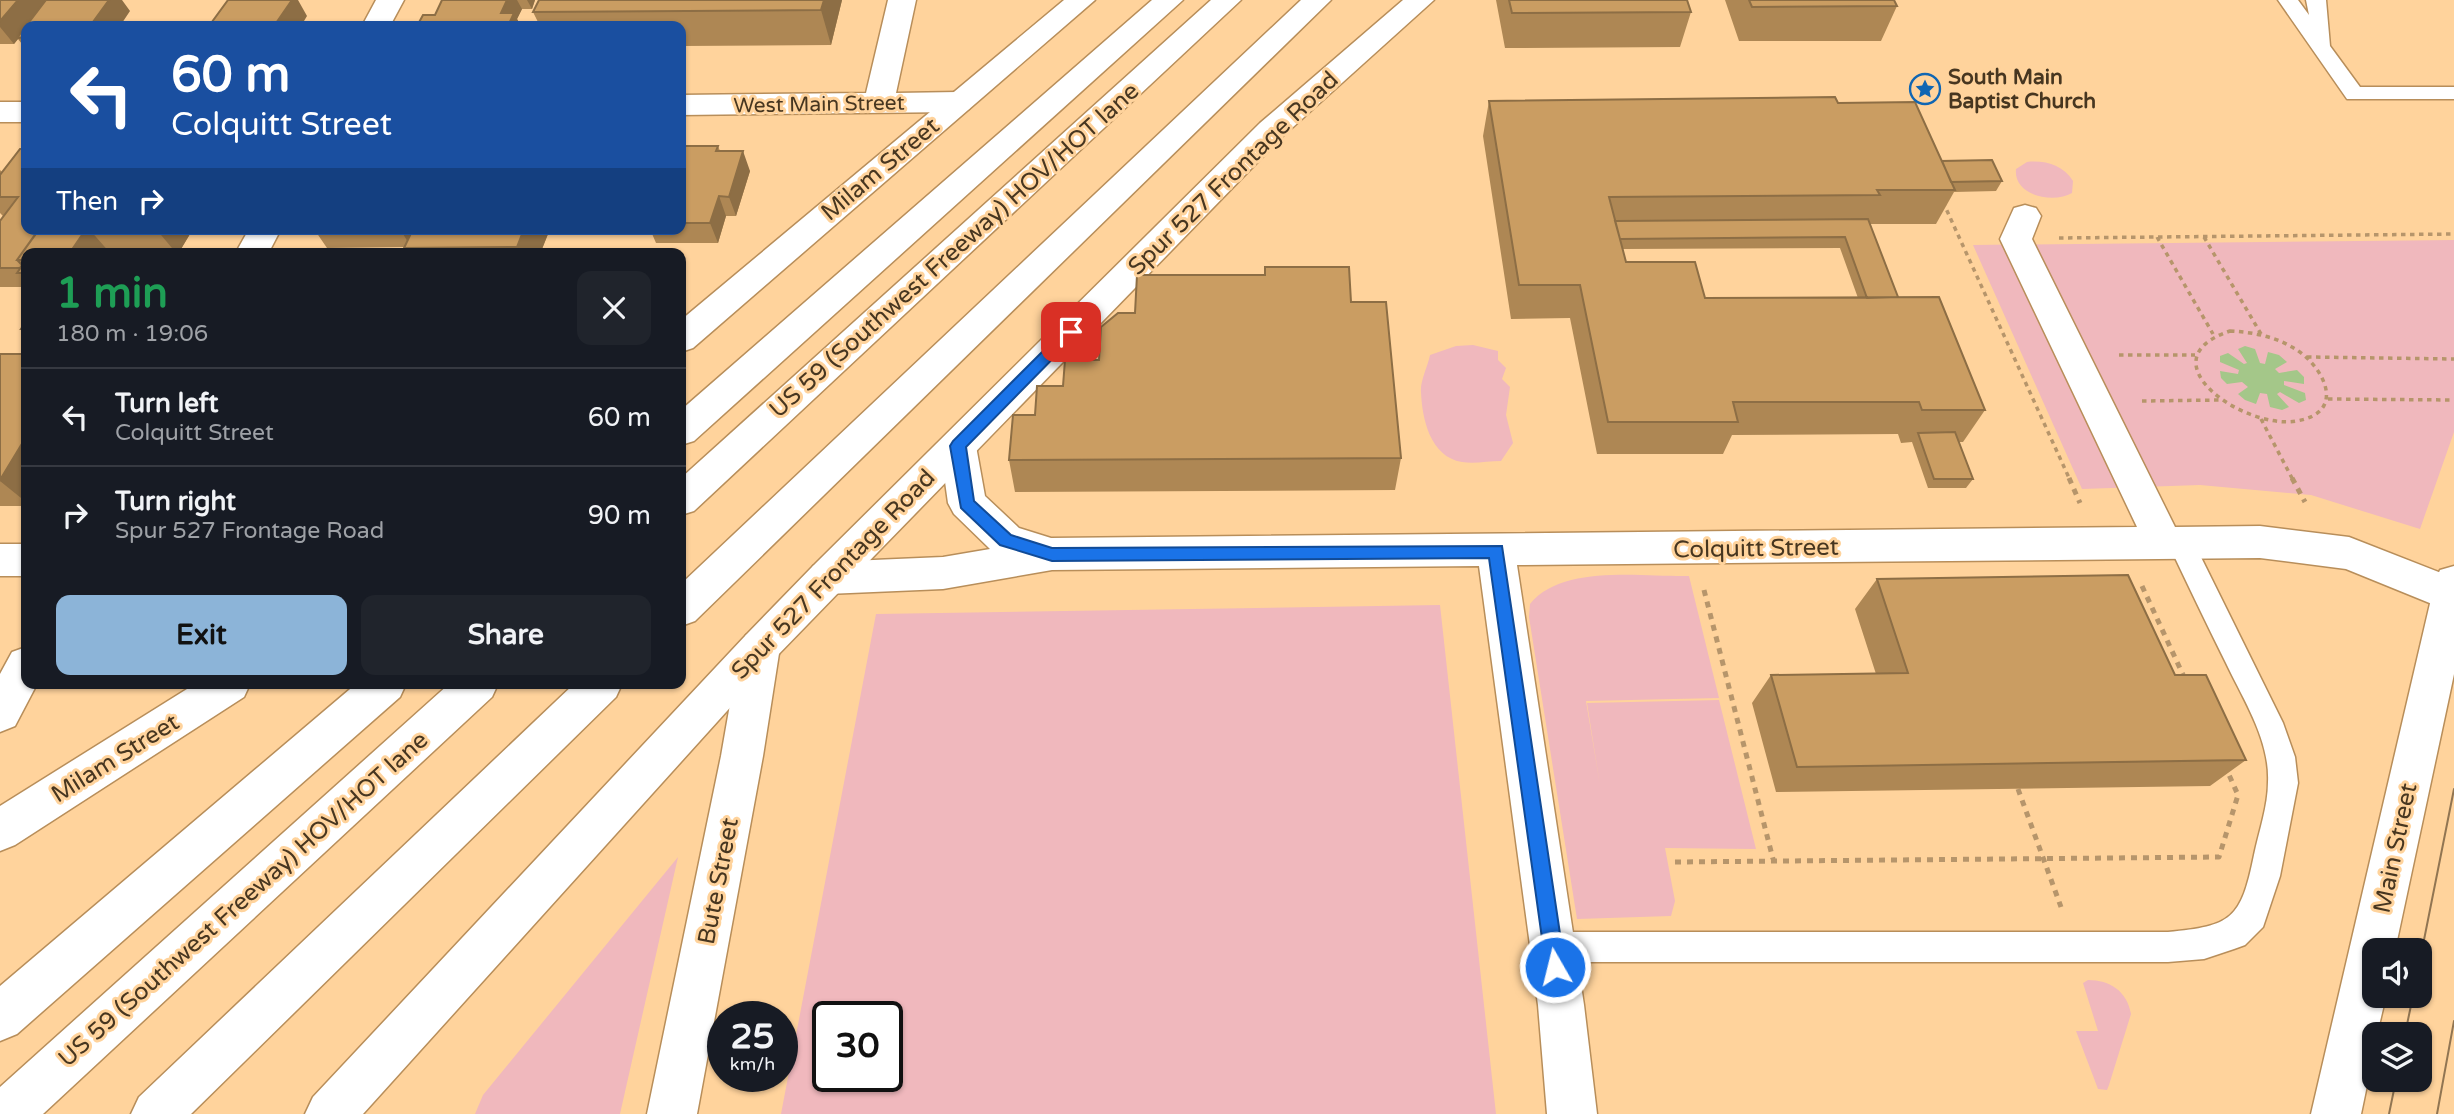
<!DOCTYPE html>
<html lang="en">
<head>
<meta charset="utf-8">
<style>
	body { margin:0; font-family:"Varela Round",sans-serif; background:#20242c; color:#f1f3f6; height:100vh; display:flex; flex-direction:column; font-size:26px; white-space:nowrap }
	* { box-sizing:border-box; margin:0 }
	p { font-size:23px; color:#9ea1a6 }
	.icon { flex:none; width:38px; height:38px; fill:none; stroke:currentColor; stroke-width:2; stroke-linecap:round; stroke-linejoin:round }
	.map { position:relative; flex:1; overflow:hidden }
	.sheet { position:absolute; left:21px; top:248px; width:665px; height:441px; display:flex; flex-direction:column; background:#171b24; border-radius:14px; box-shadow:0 2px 5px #0004 }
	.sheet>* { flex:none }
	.guide { position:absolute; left:21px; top:21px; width:665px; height:214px; border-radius:14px; box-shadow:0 2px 5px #0004; background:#1a4fa0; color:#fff; overflow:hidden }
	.fabs { position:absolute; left:2362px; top:938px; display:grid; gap:14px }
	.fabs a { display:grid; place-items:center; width:70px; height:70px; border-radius:14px; background:#171b24; box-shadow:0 2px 5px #0004; font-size:35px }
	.speed { position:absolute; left:707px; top:1001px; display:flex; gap:14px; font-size:35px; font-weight:700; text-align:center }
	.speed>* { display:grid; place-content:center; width:91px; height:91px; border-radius:50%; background:#171b24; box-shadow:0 2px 5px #0004; line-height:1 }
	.speed small { font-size:18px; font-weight:400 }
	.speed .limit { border:4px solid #111; border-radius:10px; background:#fff; color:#111 }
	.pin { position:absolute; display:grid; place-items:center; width:60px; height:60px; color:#fff; margin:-30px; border-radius:14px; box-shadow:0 4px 10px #0006 }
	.me { position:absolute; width:77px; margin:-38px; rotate:352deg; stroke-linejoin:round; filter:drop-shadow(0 0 5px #0008) }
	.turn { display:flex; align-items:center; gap:24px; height:147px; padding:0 35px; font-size:32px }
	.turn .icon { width:91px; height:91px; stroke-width:2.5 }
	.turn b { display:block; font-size:49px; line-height:60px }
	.then { display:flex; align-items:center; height:66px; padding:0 35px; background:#0003; gap:14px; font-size:26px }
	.round { display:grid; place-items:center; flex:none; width:74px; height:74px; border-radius:14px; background:#20242c }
	.overview { display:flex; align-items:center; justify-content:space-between; height:119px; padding:0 35px }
	h1 { font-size:42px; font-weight:700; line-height:52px; color:#1e9e55 }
	.primary-button { display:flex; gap:14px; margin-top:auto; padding:14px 35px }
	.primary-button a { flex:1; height:80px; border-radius:14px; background:#8cb4d8; color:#111; font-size:28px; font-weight:700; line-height:80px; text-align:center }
	.primary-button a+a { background:#20242c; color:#f1f3f6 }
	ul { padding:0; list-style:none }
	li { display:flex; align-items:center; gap:21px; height:98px; padding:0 35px; border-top:2px solid #363941 }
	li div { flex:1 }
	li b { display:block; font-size:26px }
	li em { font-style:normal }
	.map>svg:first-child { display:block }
	.green { fill:#f0b8bd; fill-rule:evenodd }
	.water { fill:#a4c789 }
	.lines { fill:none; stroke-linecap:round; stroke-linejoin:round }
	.lane-casing { stroke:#b88e5a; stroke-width:3 }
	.street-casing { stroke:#b88e5a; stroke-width:3 }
	.secondary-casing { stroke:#b88e5a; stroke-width:3 }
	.highway-casing { stroke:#b88e5a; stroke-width:3 }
	.path-far1 { stroke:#b6956b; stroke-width:3.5; stroke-dasharray:4.5 4.5; stroke-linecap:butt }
	.path { stroke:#b6956b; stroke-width:5; stroke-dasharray:6 6; stroke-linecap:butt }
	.lane { fill:#fff; fill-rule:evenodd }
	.street { fill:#fff; fill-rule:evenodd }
	.secondary { fill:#fff; fill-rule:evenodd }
	.highway { fill:#fff; fill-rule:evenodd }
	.tram { stroke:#917552; stroke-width:2 }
	.wall { fill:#ae8754; fill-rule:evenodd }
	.shaded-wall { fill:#8d6e45 }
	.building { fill:#ca9d62; stroke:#8d6e45; stroke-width:2 }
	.route { fill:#1a73e8; stroke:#114b97; stroke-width:2 }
	.labels { text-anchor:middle; stroke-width:6; stroke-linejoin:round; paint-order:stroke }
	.far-poi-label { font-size:21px; font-weight:bold; fill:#473620; stroke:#ffd39c; text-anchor:start }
	.far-street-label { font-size:21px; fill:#473620; stroke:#ffd39c }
	.street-label { font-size:24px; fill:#473620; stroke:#ffd39c }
</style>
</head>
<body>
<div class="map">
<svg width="2454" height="1114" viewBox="0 0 2454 1114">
	<rect width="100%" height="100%" fill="#ffd39c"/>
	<path class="green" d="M2027,162C2045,160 2063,165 2073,181L2072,193C2054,204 2013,196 2016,169Z
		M2454,240V432L2420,529L2311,495L2200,485L2082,489L1973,245Z
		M1473,345L1498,351V360L1506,368L1502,379L1510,387L1506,415L1513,443L1501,461C1489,461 1474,464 1462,462C1430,457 1422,418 1421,392C1420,381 1428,366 1430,355L1456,346Z
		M1689,576L1719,698L1586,701L1600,785L1587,703L1719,700L1756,849L1665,848L1675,901L1671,916L1577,919L1529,617L1530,604C1562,564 1642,577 1689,576Z
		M1440,605L1496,1114H781L876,614ZM828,1017H887V1076H828Z
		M678,857L620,1114H475L483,1095Z
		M2088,980C2110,980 2127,991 2131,1014L2109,1085L2107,1090L2098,1089L2076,1031H2098L2083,983Z"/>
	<path class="water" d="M2245,346L2255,349L2260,363L2265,364L2268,352L2279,355L2287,362L2275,369L2279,373L2297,370L2304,377V384L2284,381V385L2305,393L2306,400L2299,403L2280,392L2277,394L2289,407L2282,410L2270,407L2267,394L2260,393L2256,404L2245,400L2238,394L2248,387L2242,382L2227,384L2221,378L2220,371L2238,374L2239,370L2220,362V356L2228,353L2244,364L2247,363L2238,349Z"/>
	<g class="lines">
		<g class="lane-casing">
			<path id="lane" d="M2278,0H2298L2309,15L2306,0H2326L2330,46L2360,87H2454V99H2347Z
				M2181,532L2190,535L2283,723L2295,757L2298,783L2280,876L2263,927L2245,945L2234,949L2204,959L2168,962H1552L1541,958L1536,947L1541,936L1552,932H2168C2232,926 2241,919 2254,855C2259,831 2268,806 2268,782C2270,740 2243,699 2226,663C2206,623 2187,583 2168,543L2172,535Z"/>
		</g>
		<g class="street-casing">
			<path id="street" d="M376,0H404L390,26H362Z
				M888,0H916L896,93L958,92L969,95L973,102L969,109L958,112L681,115V95L866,93Z
				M0,102H26V122H0Z
				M2025,205L2036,208L2041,216L2032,239L2175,527L2260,526L2349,537L2454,578V609L2437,606L2346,569L2260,558L1517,565L1584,1005L1597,1114H1547L1538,1005L1479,566L1052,570L943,589L827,594L813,590L808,578L813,566L827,562L943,557L990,549L954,514L948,503L940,446L945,436L958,432L971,436L976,446L985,496L1019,528L1051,538L2137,527L2000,239L2014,208Z
				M249,229H281L268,254H235Z
				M0,544H26V576H0Z
				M760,630L774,635L780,647L763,756L697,1114H647L721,756L740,647L746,635Z
				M26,647V684H37L15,726L0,732V674L12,652Z"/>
		</g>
		<g class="secondary-casing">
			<path id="secondary" d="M1064,0H1095L693,348L681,352V320Z
				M1403,0H1434L1282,137L841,590L774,659L363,1114H305L313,1097L746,635L813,566L1260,123Z
				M2454,566V674L2395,950H2375V996H2386L2377,1034H2375V1047L2361,1114H2311L2435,582L2440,570Z
				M195,684H250L244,697L15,845L0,851V806Z"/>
		</g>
		<g class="highway-casing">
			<path id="highway" d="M1152,0H1183L694,441L681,445V410Z
				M1211,0H1241L694,511L681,515V478Z
				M1301,0H1331L695,621L681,626V584Z
				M356,684H406L400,697L17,1034L0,1041V986Z
				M449,684H498L492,697L43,1114H0V1087Z
				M574,684H622L616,697L191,1114H131L139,1097Z"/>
		</g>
		<path class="path-far1" d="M1943,202L2070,480
			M2157,237L2213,334
			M2204,237L2261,334
			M2059,238L2454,234
			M2230,331C2251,332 2273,336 2292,347C2323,364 2349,413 2296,421C2244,430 2143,360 2230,331Z
			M2119,355H2195
			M2307,357L2454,359
			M2328,399L2454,400
			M2142,401L2220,400
			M2261,419L2293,480"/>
		<path class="path" d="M2069,478L2080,503
			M2292,478L2305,502
			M2142,586L2184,677
			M1704,590L1773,859
			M2018,789L2061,907
			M1675,862L2219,857L2238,795L2226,768"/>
		<use href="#lane" class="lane"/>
		<use href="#street" class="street"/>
		<use href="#secondary" class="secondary"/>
		<use href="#highway" class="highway"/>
		<path class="tram" d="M2420,960L2454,789
			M2405,1034L2413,996
			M2389,1114L2396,1080
			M2437,1114L2454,1021"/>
	</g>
	<path class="wall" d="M0,0L130,11L26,26V49L18,39L14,44H0Z
		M442,0H535L532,9H522L517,19L521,26H417L435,15Z
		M539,0H842L831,45L681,46V26H540L533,12Z
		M1496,0H1687L1691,12L1680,47L1505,48Z
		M1725,0H1894L1897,6L1881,41H1739Z
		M1489,101L1838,103L1942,161L2002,181L1996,191L1954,192L1936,224H1870L1898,297L1985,410L1963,442H1959L1973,479L1966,488H1928L1912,442L1901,443L1898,434L1732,435L1723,454H1597L1570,318L1511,319L1483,136ZM1840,248L1858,298H1705L1626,262L1623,249Z
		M681,146H718L720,151L750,171L736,216H726L718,243H656L650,229H681Z
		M20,149L26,229H193L178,254H26V287H0V221L3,216L0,213V170L2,172Z
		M314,229H550L540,254H408L404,248L405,247L327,248Z
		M1351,302L1401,458L1395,490L1015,492L1009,460L1035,415L1063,386L1099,360L1135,313Z
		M0,354H26V506H0Z
		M1877,579L2175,675L2246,760L2210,786L1776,792L1752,703L1771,675L1876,674L1855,609Z"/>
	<path class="shaded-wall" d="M18,0H51L17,38L18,39L14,44L0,27V21Z
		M104,0H122L130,11L120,26H90Z
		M292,0H298L307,16L301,26H274Z
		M507,0H517L522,9L517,19L521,26H508L501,13Z
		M527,0H535L532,9Z
		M824,0H842L831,45L821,10Z
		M743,151L750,171L736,216L729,197Z
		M719,196L726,216L718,243L710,223Z
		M86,229H89L111,254H69Z
		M156,229H193L178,254H177Z
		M400,229H419L411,247Z
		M524,229H550L540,254H521L517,247Z
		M26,437V502L0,481Z"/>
	<path class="building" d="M0,0H18L0,21Z
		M46,0H109L90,26H26V37L17,38Z
		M228,0H292L274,26H209Z
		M442,0H507L501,13H514L508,26H417L423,15H435Z
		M539,0H824L821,10L533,12Z
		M1509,0H1687L1691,12L1512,13Z
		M1749,0H1894L1897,6L1752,7Z
		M1835,97L1838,103L1915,102L1955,190H1877L1880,195L1609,197L1626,262H1695L1705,298L1939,297L1985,410H1922L1919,402H1733L1738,422H1608L1580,285H1519L1489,101Z
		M681,146H718L716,151H743L729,197L719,196L710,223H681Z
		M20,149H26V229H38L36,231H38L17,260L22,265L20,268H0V221L18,197H0V175Z
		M1992,160L2002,181L1951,182L1942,161Z
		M1868,219L1898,297L1867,298L1845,237L1620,239L1615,221Z
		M39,229H86L69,254H26V273H17L26,260H17Z
		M413,229H524L517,247L404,248Z
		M1265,267H1349L1351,302H1386L1401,458L1009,460L1013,415H1035L1037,386H1063L1065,360H1099L1101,327L1118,313H1135L1137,275H1265Z
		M26,321V329H21Z
		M0,354H26V437L0,480Z
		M1955,432L1973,479H1934L1918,433Z
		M2128,575L2175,675H2206L2246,760L1797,767L1771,675L1908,673L1877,579Z"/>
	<path class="route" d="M1071,326L1076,328V335L966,447L974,501L1011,535L1052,548L1502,546L1565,967L1562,973L1555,976L1549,973L1546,967L1489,558L1052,561L1000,545L961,508L950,446L953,441L1066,328Z"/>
	<defs>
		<g id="sight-ring" transform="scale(1.575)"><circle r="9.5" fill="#ffd39c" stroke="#1066b3" stroke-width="1.5"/><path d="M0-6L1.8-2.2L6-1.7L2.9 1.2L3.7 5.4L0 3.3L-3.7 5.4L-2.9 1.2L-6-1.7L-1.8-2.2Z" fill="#1066b3"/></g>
	</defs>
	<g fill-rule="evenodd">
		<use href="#sight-ring" x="1925" y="89"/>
	</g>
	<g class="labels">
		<g class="far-poi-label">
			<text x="1948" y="84">South Main<tspan x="1948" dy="24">Baptist Church</tspan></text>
		</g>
		<g class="far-street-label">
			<text transform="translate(819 104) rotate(-1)" y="7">West Main Street</text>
		</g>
		<g class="street-label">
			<text transform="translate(880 169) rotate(-40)" y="8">Milam Street</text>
			<text transform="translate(1233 173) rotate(-44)" y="8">Spur 527 Frontage Road</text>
			<text transform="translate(954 250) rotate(-42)" y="8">US 59 (Southwest Freeway) HOV/HOT lane</text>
			<text transform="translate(1756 548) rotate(-1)" y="8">Colquitt Street</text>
			<text transform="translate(833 574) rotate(-46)" y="8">Spur 527 Frontage Road</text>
			<text transform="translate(115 758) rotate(-32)" y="8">Milam Street</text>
			<text transform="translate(2395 848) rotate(-78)" y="8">Main Street</text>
			<text transform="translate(718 881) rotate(-79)" y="8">Bute Street</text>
			<text transform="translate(243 899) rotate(-42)" y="8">US 59 (Southwest Freeway) HOV/HOT lane</text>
		</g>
	</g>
</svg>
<div class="fabs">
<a><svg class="icon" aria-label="sound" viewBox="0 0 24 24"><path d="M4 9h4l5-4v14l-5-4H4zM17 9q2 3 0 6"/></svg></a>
<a><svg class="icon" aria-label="layers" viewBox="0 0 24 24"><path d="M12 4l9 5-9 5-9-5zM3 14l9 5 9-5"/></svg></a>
</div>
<div class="speed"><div>25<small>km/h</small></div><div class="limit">30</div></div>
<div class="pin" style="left:1071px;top:332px;background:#d93025"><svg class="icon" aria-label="arrive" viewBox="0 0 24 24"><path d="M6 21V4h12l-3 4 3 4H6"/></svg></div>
<svg class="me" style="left:1555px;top:967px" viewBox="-20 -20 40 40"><circle r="17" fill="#1a73e8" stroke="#fff" stroke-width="3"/><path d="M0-11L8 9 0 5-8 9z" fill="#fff"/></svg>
<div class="guide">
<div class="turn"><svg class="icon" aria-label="left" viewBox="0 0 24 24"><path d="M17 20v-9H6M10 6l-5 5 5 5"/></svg><div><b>60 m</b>Colquitt Street</div></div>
<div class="then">Then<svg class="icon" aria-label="right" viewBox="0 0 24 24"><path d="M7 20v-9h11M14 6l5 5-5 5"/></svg></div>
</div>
<section class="sheet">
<div class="overview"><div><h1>1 min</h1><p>180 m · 19:06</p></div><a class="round"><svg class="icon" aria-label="close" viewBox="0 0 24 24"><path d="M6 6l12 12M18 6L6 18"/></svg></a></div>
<ul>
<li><svg class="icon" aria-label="left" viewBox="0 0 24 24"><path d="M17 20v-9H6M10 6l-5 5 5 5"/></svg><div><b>Turn left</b><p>Colquitt Street</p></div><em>60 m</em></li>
<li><svg class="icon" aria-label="right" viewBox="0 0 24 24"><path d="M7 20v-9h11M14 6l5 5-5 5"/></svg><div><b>Turn right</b><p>Spur 527 Frontage Road</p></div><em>90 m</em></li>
</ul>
<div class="primary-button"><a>Exit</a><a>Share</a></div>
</section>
</div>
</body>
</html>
